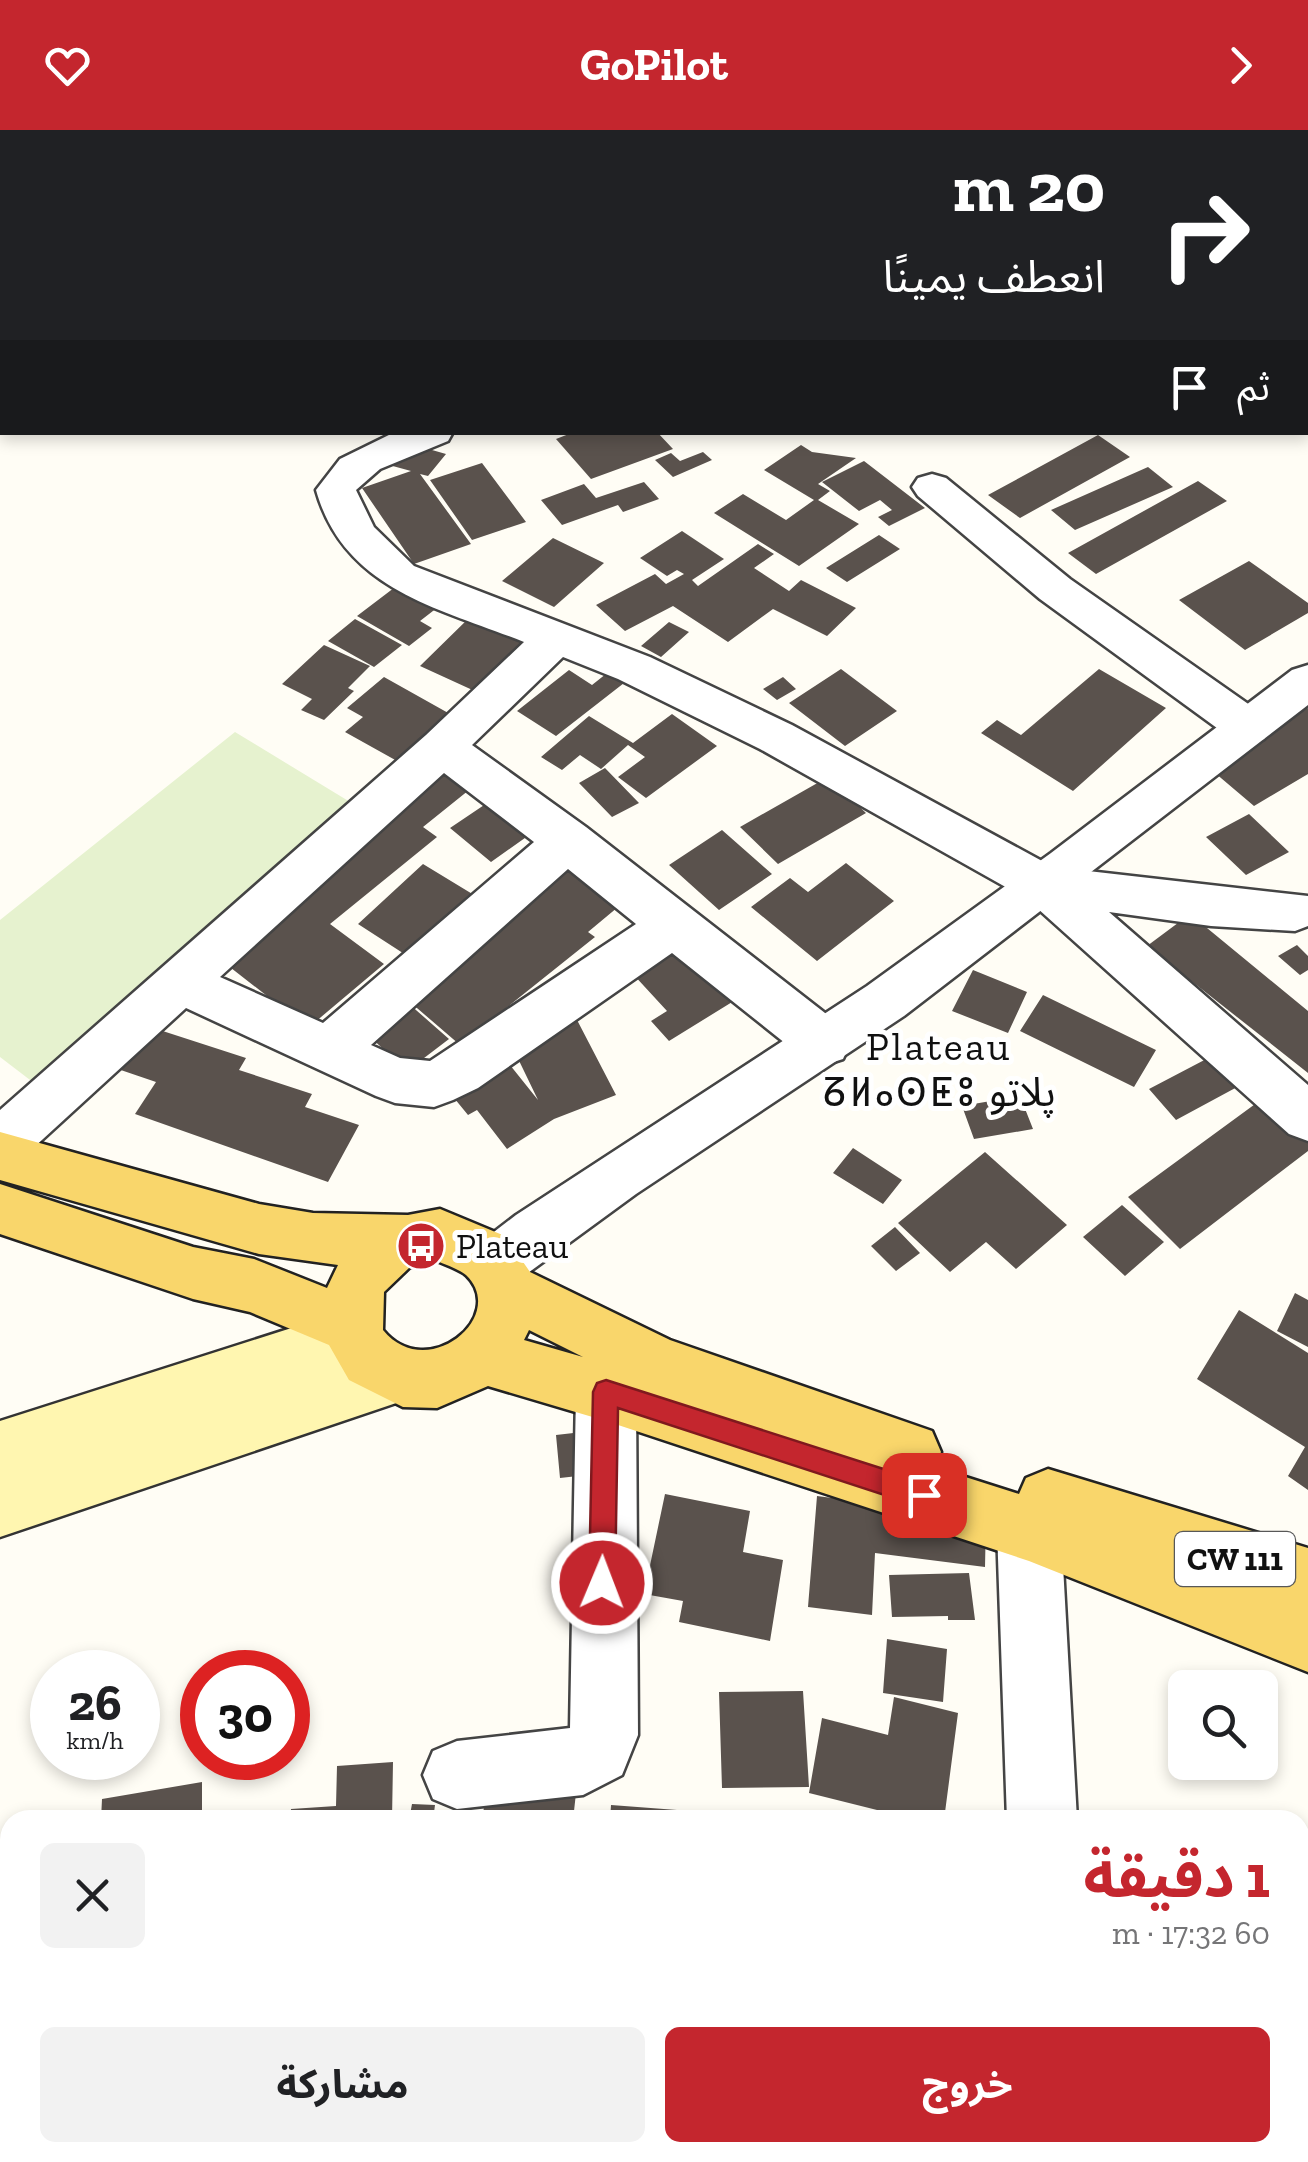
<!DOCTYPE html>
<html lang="ar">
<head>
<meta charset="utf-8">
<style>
	body { margin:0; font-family:"Zilla Slab","Noto Sans Arabic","Noto Sans Tifinagh",serif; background:#f2f2f2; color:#202124; direction:rtl; height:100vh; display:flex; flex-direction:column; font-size:38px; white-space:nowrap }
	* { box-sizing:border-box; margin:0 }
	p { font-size:32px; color:#757577 }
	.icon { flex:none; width:55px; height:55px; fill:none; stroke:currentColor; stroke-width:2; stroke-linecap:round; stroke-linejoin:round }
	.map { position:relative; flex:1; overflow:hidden; direction:ltr }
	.panel { position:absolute; left:0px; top:1680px; width:1310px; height:352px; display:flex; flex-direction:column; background:#fff; border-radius:30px 30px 0 0; box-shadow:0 5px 15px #0003; direction:rtl }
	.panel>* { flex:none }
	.top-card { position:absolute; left:0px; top:0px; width:1310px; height:305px; box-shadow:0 5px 15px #0003; direction:rtl; background:#202124; color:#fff; overflow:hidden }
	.tools { position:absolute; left:1168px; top:1540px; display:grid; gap:20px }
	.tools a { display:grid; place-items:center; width:110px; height:110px; border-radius:15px; background:#fff; box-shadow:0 5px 15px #0003; font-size:50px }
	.speed { position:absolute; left:30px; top:1520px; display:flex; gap:20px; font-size:50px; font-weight:700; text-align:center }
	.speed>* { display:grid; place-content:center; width:130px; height:130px; border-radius:50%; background:#fff; box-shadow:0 5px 15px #0003; line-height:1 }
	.speed small { font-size:25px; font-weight:400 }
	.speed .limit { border:15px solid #d22; background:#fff; color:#111 }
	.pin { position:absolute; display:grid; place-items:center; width:85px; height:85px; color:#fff; margin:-42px; border-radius:20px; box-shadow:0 5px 15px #0006 }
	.me { position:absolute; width:110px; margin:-55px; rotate:1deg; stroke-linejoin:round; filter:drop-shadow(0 0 8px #0008) }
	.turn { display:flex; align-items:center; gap:35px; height:210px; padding:0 40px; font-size:45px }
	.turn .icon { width:130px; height:130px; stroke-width:2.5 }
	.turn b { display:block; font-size:70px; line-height:85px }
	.then { display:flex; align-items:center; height:95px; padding:0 40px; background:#0003; gap:20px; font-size:38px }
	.round { display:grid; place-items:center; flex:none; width:105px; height:105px; border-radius:15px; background:#f2f2f2 }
	.summary { display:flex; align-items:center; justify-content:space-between; height:170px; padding:0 40px }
	h1 { font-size:60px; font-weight:700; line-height:75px; color:#c4262e }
	.button { display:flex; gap:20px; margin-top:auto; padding:20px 40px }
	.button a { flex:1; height:115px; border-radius:15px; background:#c4262e; color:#fff; font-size:40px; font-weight:700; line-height:115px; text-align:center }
	.button a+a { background:#f2f2f2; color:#202124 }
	header { display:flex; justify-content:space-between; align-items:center; height:130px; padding:0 40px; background:#c4262e; color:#fff; font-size:45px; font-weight:700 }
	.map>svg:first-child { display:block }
	.pitch { fill:#e6f2cf }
	.building { fill:#5a524d }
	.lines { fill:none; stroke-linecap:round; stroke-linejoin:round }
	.minor-casing { stroke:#444; stroke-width:5 }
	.tertiary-casing { stroke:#444; stroke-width:5 }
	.secondary-casing { stroke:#333; stroke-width:5 }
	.primary-casing { stroke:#222; stroke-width:5 }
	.minor { fill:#fff; fill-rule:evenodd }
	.tertiary { fill:#fff; fill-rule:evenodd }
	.secondary { fill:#fff6b0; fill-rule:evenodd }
	.primary { fill:#f9d66b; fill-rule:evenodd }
	.route { fill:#c4262e; stroke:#7f191e; stroke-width:2.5 }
	.labels { text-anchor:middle; stroke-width:10; stroke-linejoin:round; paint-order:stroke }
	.shield { fill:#fff; stroke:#585858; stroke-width:2.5 }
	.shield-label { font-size:32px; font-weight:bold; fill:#111 }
	.poi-label { font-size:35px; fill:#111; stroke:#fff; text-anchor:start }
	.quarter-label { font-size:40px; letter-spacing:2.5px; fill:#111; stroke:#fff }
</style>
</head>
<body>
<header><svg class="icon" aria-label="forward" viewBox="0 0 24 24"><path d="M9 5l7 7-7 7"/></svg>GoPilot<svg class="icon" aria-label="heart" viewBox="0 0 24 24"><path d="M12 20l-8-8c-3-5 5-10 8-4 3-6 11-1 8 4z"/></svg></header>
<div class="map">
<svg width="1308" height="2032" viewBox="0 0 1308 2032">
	<rect width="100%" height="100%" fill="#fffdf5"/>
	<path class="pitch" d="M235,602L355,675L34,953L0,927V790Z"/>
	<path class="building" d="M574,302H657L673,319L591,349L556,309Z
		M1098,305L1130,327L1020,388L988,365Z
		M397,310L446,324L428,346L420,344L471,414L414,434L362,358L411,341L378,332Z
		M801,315L812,322L856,328L818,354L830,361L818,370L859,394L799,436L714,383L743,364L786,390L814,370L764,340Z
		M703,322L712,330L673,347L655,330L671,323L680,331Z
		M864,331L925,378L889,396L878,387L892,380L880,370L859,381L822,352Z
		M482,333L526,392L472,410L430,350Z
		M1148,337L1173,357L1075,400L1051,380Z
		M1198,351L1227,371L1096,444L1068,423Z
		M644,352L659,369L623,382L618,375L562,395L541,370L584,354L596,368Z
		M682,401L724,429L692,450L698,456L758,414L774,424L754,438L789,461L801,450L856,478L827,506L773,479L728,512L673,476L625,501L596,475L655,444L666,454L684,444L677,440L667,446L640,428Z
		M879,405L900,419L847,452L826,438Z
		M553,408L604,433L554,477L502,451Z
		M1249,431L1308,473V483L1245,520L1179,470Z
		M411,445L451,467L420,491L432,498L409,516L357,486Z
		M472,485L530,510L479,563L420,536Z
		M355,489L402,515L374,537L328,511Z
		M669,492L689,502L661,527L641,516Z
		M324,515L370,536L348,558L354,561L324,590L301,580L312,569L282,554Z
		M616,536L633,546L556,606L517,581L569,540L592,555Z
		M841,539L897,581L845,616L789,573Z
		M1099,539L1166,578L1073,661L981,603L997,590L1021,605Z
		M384,547L450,584L397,631L345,602L363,587L347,578Z
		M783,547L796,559L777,570L763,559Z
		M1308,578V644L1254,676L1208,637Z
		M672,584L717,616L646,668L618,647L645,627L628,615L601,639L580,625L562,640L541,627L589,586L633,613Z
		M439,634L474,656L423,697L437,707L330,794L384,834L308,898L217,827Z
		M605,638L639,673L612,687L579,653Z
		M828,647L866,683L778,734L740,697Z
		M499,665L539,698L491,732L450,698Z
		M1249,684L1289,722L1246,745L1206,707Z
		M722,700L772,744L719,780L669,735Z
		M846,733L894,771L817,831L751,777L790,748L808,762Z
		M423,734L474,765L409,827L358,794Z
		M574,734L624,772L588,802L595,807L460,915L403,866Z
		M1190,784L1308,881V943L1147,816Z
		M683,812L737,869L669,911L651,891L667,881L632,843Z
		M1297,815L1308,826V840L1300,845L1278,826Z
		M973,840L1027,862L1008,903L952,881Z
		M1043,865L1156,920L1134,957L1020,901Z
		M408,873L449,909L407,941L367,904Z
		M576,888L616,965L554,989L507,1019L477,980L468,985L450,963L506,930L538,970L510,912Z
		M138,893L246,928L239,940L312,964L305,977L359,995L328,1052L135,984L156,952L109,936Z
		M1212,926L1239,956L1176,990L1149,959Z
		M1020,966L1033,999L974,1009L962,976Z
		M1262,969L1308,1010V1021L1180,1119L1128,1067Z
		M853,1018L902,1050L883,1074L833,1043Z
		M985,1022L1067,1095L1016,1139L986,1112L950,1142L898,1093Z
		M1122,1075L1164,1112L1125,1146L1083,1107Z
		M895,1097L920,1123L896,1141L871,1116Z
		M1295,1163L1308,1170V1217L1277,1201Z
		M1239,1180L1308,1223V1360L1288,1346L1305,1317L1197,1249Z
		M591,1301L596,1344L560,1348L556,1305Z
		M665,1364L750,1381L743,1422L783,1430L770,1511L679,1492L683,1471L644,1464Z
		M817,1366L986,1388L985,1437L875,1423L872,1485L808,1477Z
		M969,1443L975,1490H948V1486L892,1487L889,1445Z
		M887,1509L947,1519L943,1572L883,1563Z
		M803,1561L809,1657L722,1658L719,1562Z
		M894,1567L958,1583L944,1690H917L809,1663L822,1588L888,1605Z
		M393,1632L392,1690H290L291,1679L336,1676L337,1636Z
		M202,1652V1690H101L102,1669Z
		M487,1655L576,1663L573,1690H463L464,1681L483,1684Z
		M412,1674L435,1675L433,1690H409Z
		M611,1675L677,1680L676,1690H610Z
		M566,2022H630L628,2032H564Z
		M799,2022H843L844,2032H771L770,2028Z
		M879,2022H969L968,2032H878Z
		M1045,2022H1146L1145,2032H1055Z
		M1166,2022H1204L1218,2028V2032H1165Z"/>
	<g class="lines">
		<g class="minor-casing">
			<path id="minor" d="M395,302H453L448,311L380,339L356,360L374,397L414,436L650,527L792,595L1053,737L1308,766V796L1295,801L1211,796L1109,782L1308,955V1011L1289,1004L1027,769L760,619L618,549L563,527L472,615L586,697L843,897L850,913L843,929L824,935L805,929L672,823L478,958L453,970L434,977L395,973L376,966L186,878L19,1031L0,1038V980L426,605L524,512C439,478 344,460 316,360L340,329ZM444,643L534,712L323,893L220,847ZM568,739L636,794L430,931L400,928L371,915Z
				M932,344L946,348L1070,449L1264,585L1271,597L1264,609L1248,614L1232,609L1040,469L918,366L912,357L918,348Z
				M606,1233L627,1242L636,1262L638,1605L622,1645L583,1665L457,1679L433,1669L423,1645L433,1621L457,1611L570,1598L576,1262L585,1242Z
				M1029,1367L1051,1377L1061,1399L1077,1690H1007L997,1399L1007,1377Z
				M992,2022H1068V2032H992Z"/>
		</g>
		<g class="tertiary-casing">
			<path id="tertiary" d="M1308,535V575L904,886L636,1064L517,1151L497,1159L477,1151L468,1133L477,1115L516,1085L867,856L1051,723L1292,540Z"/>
		</g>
		<g class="secondary-casing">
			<path id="secondary" d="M354,1178L375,1187L384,1206L375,1224L396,1218L417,1226L426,1246L417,1266L0,1407V1291Z"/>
		</g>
		<g class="primary-casing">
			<path id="primary" d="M0,1002L259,1074L313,1083L408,1085L440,1079L505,1106L530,1142L670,1210L932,1301L941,1322L934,1337L1019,1364L1026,1348L1048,1339L1308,1418V1542L1029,1431L606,1291L488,1256L437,1278L403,1277L349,1250L329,1215L250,1182L193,1169L0,1104V1054L193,1117L254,1129L327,1158L338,1135L259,1124L0,1050ZM437,1131C446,1135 459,1139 466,1145C509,1186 427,1254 383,1200L384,1162L410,1137ZM529,1200L583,1227L524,1210Z"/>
		</g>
		<use href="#minor" class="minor"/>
		<use href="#tertiary" class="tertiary"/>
		<use href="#secondary" class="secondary"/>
		<use href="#primary" class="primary"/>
	</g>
	<path class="route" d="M606,1250L924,1352L933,1356L936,1365L933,1374L924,1378L618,1278L615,1453L611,1462L602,1466L593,1462L589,1453L593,1262L597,1253Z"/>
	<defs>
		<g id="bus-disc" transform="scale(2.5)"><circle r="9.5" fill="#c4262e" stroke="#fff"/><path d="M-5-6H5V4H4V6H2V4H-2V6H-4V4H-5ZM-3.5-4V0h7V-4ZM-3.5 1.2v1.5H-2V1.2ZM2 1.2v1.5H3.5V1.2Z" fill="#fff"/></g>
	</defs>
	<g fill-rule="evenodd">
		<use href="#bus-disc" x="421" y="1116"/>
	</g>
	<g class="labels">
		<rect class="shield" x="1175" y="1402" width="120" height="54" rx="8"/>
		<g class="shield-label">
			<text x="1235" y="1440">CW 111</text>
		</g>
		<g class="poi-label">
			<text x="456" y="1128">Plateau</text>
		</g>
		<g class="quarter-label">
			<text x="939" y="930">Plateau<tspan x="939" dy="46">ⵒⵍⴰⵙⵟⵓ پلاتو</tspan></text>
		</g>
	</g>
</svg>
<div class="tools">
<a><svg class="icon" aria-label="search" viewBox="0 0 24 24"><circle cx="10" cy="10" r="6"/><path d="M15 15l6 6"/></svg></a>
</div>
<div class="speed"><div>26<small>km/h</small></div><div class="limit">30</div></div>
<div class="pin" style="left:924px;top:1365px;background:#d93025"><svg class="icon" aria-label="arrive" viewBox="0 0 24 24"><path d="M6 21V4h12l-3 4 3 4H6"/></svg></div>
<svg class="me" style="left:602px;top:1453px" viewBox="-20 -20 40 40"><circle r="17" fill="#c4262e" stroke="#fff" stroke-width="3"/><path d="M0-11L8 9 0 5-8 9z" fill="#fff"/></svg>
<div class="top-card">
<div class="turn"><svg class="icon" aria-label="right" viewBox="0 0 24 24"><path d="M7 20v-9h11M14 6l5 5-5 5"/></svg><div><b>20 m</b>انعطف يمينًا</div></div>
<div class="then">ثم<svg class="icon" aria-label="arrive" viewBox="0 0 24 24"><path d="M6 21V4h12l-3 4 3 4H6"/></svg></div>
</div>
<section class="panel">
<div class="summary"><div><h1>1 دقيقة</h1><p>60 m · 17:32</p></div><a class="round"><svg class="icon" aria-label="close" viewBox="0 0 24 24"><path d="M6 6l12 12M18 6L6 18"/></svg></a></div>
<div class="button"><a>خروج</a><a>مشاركة</a></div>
</section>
</div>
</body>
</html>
